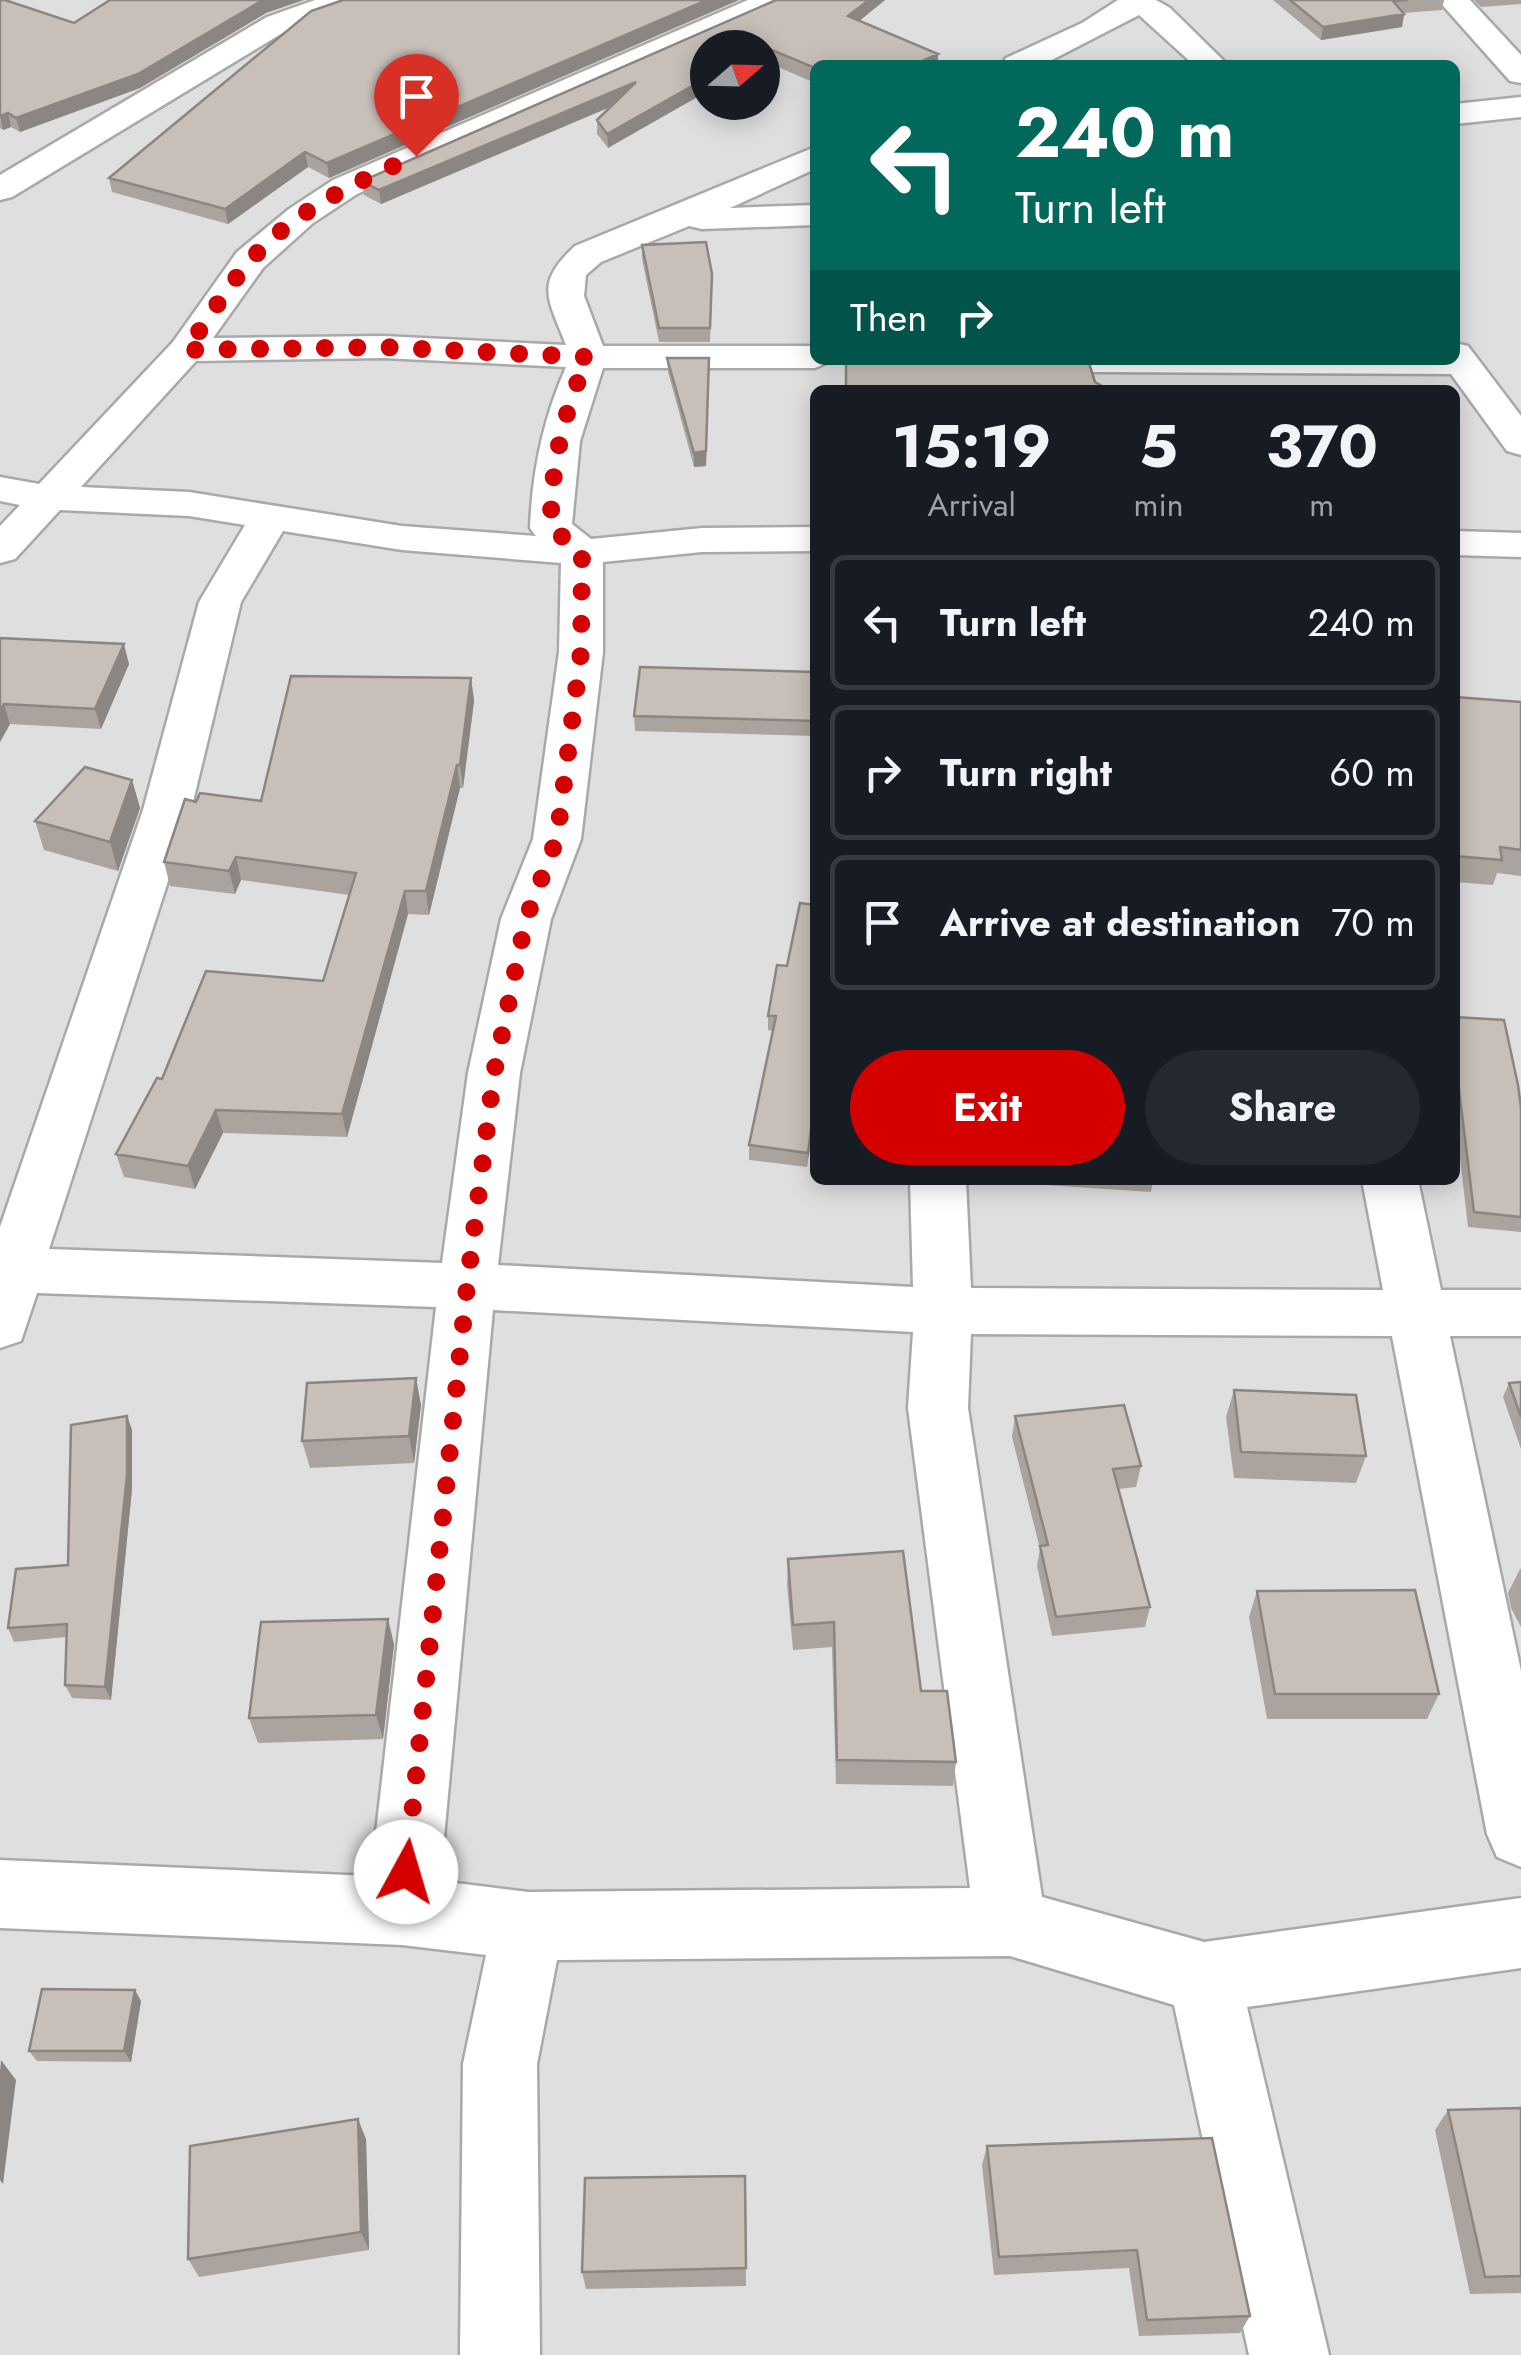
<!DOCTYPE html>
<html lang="en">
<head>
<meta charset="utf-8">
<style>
	body { margin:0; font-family:Jost,sans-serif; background:#242831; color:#f1f3f6; height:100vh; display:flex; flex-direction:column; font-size:38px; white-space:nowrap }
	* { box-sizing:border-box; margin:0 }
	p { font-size:32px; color:#9ea1a6 }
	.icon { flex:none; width:55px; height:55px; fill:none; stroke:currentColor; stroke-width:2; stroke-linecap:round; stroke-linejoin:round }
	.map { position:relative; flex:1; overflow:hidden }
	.side { position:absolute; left:810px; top:385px; width:650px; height:800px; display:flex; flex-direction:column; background:#171b24; border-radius:15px; box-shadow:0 5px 25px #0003 }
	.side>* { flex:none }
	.guide { position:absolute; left:810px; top:60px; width:650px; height:305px; border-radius:15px; box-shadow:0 5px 25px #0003; background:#00695c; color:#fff; overflow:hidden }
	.needle { width:65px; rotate:70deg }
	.buttons { position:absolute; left:690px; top:30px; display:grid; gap:20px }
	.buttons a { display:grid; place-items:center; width:90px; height:90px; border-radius:50%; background:#171b24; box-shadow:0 5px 25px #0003; font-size:50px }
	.pin { position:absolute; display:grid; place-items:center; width:85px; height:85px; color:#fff; margin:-102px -42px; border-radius:50% 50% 50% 0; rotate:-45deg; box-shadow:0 0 10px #0007 }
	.pin .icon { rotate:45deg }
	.me { position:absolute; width:110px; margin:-55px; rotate:6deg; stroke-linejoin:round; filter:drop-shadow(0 0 8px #0008) }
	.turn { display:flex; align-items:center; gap:35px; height:210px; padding:0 40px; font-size:45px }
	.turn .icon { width:130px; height:130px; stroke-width:2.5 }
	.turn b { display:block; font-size:70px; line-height:85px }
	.then { display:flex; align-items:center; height:95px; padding:0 40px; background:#0003; gap:20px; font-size:38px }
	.eta { display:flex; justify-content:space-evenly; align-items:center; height:170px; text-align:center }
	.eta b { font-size:60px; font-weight:700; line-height:70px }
	.cta { display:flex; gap:20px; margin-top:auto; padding:20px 40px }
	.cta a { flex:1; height:115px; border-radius:60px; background:#d40000; color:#fff; font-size:40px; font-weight:700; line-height:115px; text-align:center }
	.cta a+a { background:#242831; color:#f1f3f6 }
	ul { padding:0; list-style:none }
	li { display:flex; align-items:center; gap:30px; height:135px; margin:0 20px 15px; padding:0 20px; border:5px solid #363941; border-radius:15px }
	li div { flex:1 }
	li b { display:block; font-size:38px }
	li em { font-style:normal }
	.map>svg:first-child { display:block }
	.residential { fill:#e0dfdf; fill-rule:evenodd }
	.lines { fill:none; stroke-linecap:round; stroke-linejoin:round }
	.minor-casing { stroke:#a9a9a9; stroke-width:5 }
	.minor { fill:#fff; fill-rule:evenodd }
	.wall { fill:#aba49e }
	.shaded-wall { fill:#8b8681 }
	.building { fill:#c7bfb8; stroke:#8b8681; stroke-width:2.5 }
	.route { stroke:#d40000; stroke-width:18; stroke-dasharray:0 32.4 }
</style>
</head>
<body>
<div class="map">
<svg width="1521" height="2355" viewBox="0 0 1521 2355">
	<rect width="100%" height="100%" fill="#f2efe9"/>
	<path class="residential" d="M0,0H1521V2355H0ZM708,48H762V102H708ZM815,65H1455V360H815ZM815,390H1455V1180H815Z"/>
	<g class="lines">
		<g class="minor-casing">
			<path id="minor" d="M315,0H359L355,6L289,29L12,197L0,200V175L267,17Z
				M748,0H788L784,6L357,194L313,223L263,268L213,338L383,336L566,345C548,298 534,284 575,246L815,147V169L730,208L815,205V225L702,229L689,226L601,262L586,275L584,296L603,346H815V360H832L815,368H603L580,441L572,524L591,539L702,528L815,527V551L702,552L603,562V652L581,839L551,919L520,1073L498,1265L913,1287L910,1180H966L971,1288L1383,1290L1362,1180H1418L1441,1290H1521V1336H1450L1521,1671V1867L1497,1857L1487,1834L1392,1336L971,1334L968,1408L1042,1897L1204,1942L1521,1898V1968L1247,2007L1329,2355H1249L1174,2005L1010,1956L557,1960L537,2064L540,2355H460L463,2064L486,1955L402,1945L0,1928V1860L371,1876L436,1307L37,1293L21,1341L0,1348V1227L143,810L199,602L245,525L189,516L60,510L15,559L0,563V526L20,505L0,501V477L39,484L173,342L237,252L289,209L333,180ZM383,358L566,367C543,419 532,472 530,528L536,536L402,526L189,492L81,487L196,361ZM283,531L402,550L561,563L559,652L533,839L501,919L468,1073L442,1263L49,1249L191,810L241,602ZM493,1310L913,1332L908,1408L970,1888L528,1892L440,1881Z
				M1118,0H1156L1170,8L1228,65H1194L1139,15L1042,65H1001L1006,58L1082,23Z
				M1438,0H1470L1521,55V83L1510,81Z
				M1521,97V117L1455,124V104Z
				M1455,343L1468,346L1521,416V455L1507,451L1451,374L948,371L935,368L929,360H1455Z
				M1455,531L1521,533V557L1455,555Z"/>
		</g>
		<use href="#minor" class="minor"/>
	</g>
	<path class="wall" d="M0,0L74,23L266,13L140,88L20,132L11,127L3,130L0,128Z
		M343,0H739L329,178L308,167L228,224L112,192L109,178Z
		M776,0H885L859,21L938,54V65H815V83L762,60V48H708L608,148L597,134V120L610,107L381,204L364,195L362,181Z
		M1273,0H1444L1442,10L1403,13L1404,14L1402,27L1321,40Z
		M1474,0H1521V4L1481,7Z
		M642,245L712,288L710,342H659L642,259Z
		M667,358L709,372L706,466L694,467L668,372Z
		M0,638L129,664L101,729L10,724L0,742Z
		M815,672V736L635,731L634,716Z
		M471,678L474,701L463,788H460L429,915L408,914L347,1137L223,1133L195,1189L124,1177L116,1154L162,1079L323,981L349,895L241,880L235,894L170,886L164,862L196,802L261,801Z
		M1455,697L1521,702V876L1497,873L1493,885L1455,882Z
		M132,780L140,808L118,871L44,850L35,821Z
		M815,905V1110L807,1167L749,1160V1145L773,1031L768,1030V1016L787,966Z
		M1455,1017L1521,1108V1232L1468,1227L1455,1115Z
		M1046,1180H1153L1151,1192L1046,1185Z
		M1521,1382V1449L1503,1397L1509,1383Z
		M1234,1390L1366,1456L1356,1483L1234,1478L1226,1417Z
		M421,1405L414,1463L310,1468L302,1441Z
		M127,1416L132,1430V1489L111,1700L72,1698L65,1685L66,1637L14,1642L8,1628L68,1565Z
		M1015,1416L1141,1466L1136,1487L1118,1489L1150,1607L1145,1627L1052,1636L1037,1566L1040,1549L1012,1437Z
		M788,1559L921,1691L956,1762L953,1786L836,1784L832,1647L793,1650L787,1585Z
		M1520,1569H1521V1627L1511,1608L1508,1593Z
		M1257,1591L1439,1694L1427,1719H1267L1249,1617Z
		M394,1644L383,1739L258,1743L249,1718Z
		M141,2001L131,2062L37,2061L29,2051Z
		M1521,2108V2293L1470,2294L1435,2130L1448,2110Z
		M366,2139L369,2250L199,2277L188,2259Z
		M987,2146L1250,2316L1240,2333L1139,2336L1129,2268L994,2275L982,2165Z
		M745,2176L746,2286L586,2289L582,2272Z"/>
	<path class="shaded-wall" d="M263,0H304L266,13L140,88L20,132L16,118Z
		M707,0H739L329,178L327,163Z
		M869,0H885L848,30V16Z
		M1404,14L1402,27L1321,40L1323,27Z
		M938,54V65H914Z
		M708,77V91L608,148L607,134Z
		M636,82V96L381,204L379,190Z
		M8,113L11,127L3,130L0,116Z
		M305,152L308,167L228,224L225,209Z
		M709,372L706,466L694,467V453Z
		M124,644L129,664L101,729L95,709Z
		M471,678L474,701L463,788L460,765Z
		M4,704L10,724L0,742V711Z
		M457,765L460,788L429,915L426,891Z
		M132,780L140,808L118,871L110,842Z
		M236,857L241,880L235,894L229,871Z
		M405,891L408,914L347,1137L342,1114Z
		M815,1099V1110L807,1167L808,1153Z
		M216,1110L223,1133L195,1189L188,1166Z
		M416,1378L421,1405L414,1463L409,1436Z
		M127,1416L132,1430V1489L111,1700L105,1687Z
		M388,1619L394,1644L383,1739L376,1715Z
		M135,1990L141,2001L131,2062L124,2051Z
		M1,2060L16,2080L3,2184L0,2180V2071Z
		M358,2119L366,2139L369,2250L361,2232Z"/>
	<path class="building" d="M0,0H5L74,23L110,0H263L138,74L16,118L8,113L0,116Z
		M343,0H707L327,163L305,152L225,209L109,178L311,11Z
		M776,0H869L848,16L938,54L914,65H815V68L762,46L708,48V77L607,134L597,120L636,82L379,190L362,181Z
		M1290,0H1408L1393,1L1404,14L1323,27Z
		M706,242L712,274L710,328H659L642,245Z
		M667,358H709L706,451L694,453Z
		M846,360H1088L1095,382L1109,390H846Z
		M0,638L124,644L95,709L4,704L0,711Z
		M640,667L815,672V721L634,716Z
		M291,676L471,678L460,765H457L426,891H405L342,1114L216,1110L188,1166L116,1154L157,1078L162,1079L206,971L323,981L356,873L236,857L229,871L164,862L185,799L196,802L200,793L261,801Z
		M1455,697L1521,702V850L1500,847L1502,860L1455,856Z
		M85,767L132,780L110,842L35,821Z
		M800,903L815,905V1099L808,1153L749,1145L776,1016H768L777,965L787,966Z
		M1455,1017L1504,1020L1518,1085L1521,1108V1217L1474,1212L1458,1082H1455Z
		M416,1378L409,1436L302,1441L307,1383Z
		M1521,1382V1417L1509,1383Z
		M1234,1390L1356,1395L1366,1456L1241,1452Z
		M1124,1405L1141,1466L1113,1469L1150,1607L1056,1617L1040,1546L1048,1545L1015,1416Z
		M127,1416V1475L105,1687L65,1685L67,1624L8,1628L16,1569L68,1565L71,1425Z
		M903,1551L921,1691H947L956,1762L837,1760L834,1622L793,1625L788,1559Z
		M1415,1590L1439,1694H1275L1257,1591Z
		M388,1619L376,1715L249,1718L261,1622Z
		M42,1989L135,1990L124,2051H29Z
		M1521,2108V2276L1485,2277L1448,2110Z
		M358,2119L361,2232L188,2259L190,2146Z
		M1212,2138L1250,2316L1147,2320L1137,2250L999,2257L987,2146Z
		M745,2176L746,2268L582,2272L585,2178Z"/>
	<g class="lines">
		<path class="route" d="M406,1872L467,1286L494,1073L526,919L557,838L581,652L582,552L551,528C550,468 564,411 588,357L383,347L186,350C207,321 226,289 249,262C293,211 356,182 416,156"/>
	</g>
</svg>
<div class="buttons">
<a><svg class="needle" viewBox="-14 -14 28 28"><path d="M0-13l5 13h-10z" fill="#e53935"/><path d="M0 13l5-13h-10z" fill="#9ea1a6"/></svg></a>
</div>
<div class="pin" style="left:416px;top:156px;background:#d93025"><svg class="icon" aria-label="arrive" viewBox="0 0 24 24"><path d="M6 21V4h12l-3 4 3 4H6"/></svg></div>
<svg class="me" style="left:406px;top:1872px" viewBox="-20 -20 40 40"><circle r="19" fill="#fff"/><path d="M0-13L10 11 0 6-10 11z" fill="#d40000"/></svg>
<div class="guide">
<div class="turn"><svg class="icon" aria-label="left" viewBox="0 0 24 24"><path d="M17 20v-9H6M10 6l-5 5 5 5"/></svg><div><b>240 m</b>Turn left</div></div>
<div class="then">Then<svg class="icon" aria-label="right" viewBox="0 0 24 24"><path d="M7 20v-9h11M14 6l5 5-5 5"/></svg></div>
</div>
<section class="side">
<div class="eta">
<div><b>15:19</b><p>Arrival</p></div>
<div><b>5</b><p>min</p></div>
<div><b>370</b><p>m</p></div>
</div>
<ul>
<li><svg class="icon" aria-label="left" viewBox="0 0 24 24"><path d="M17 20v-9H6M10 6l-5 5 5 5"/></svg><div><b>Turn left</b></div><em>240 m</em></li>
<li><svg class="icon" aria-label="right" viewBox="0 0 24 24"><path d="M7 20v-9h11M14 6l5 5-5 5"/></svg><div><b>Turn right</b></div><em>60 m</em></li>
<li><svg class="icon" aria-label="arrive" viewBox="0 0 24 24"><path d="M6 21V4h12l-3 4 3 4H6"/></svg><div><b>Arrive at destination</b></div><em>70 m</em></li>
</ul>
<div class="cta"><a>Exit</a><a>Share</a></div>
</section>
</div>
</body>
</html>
